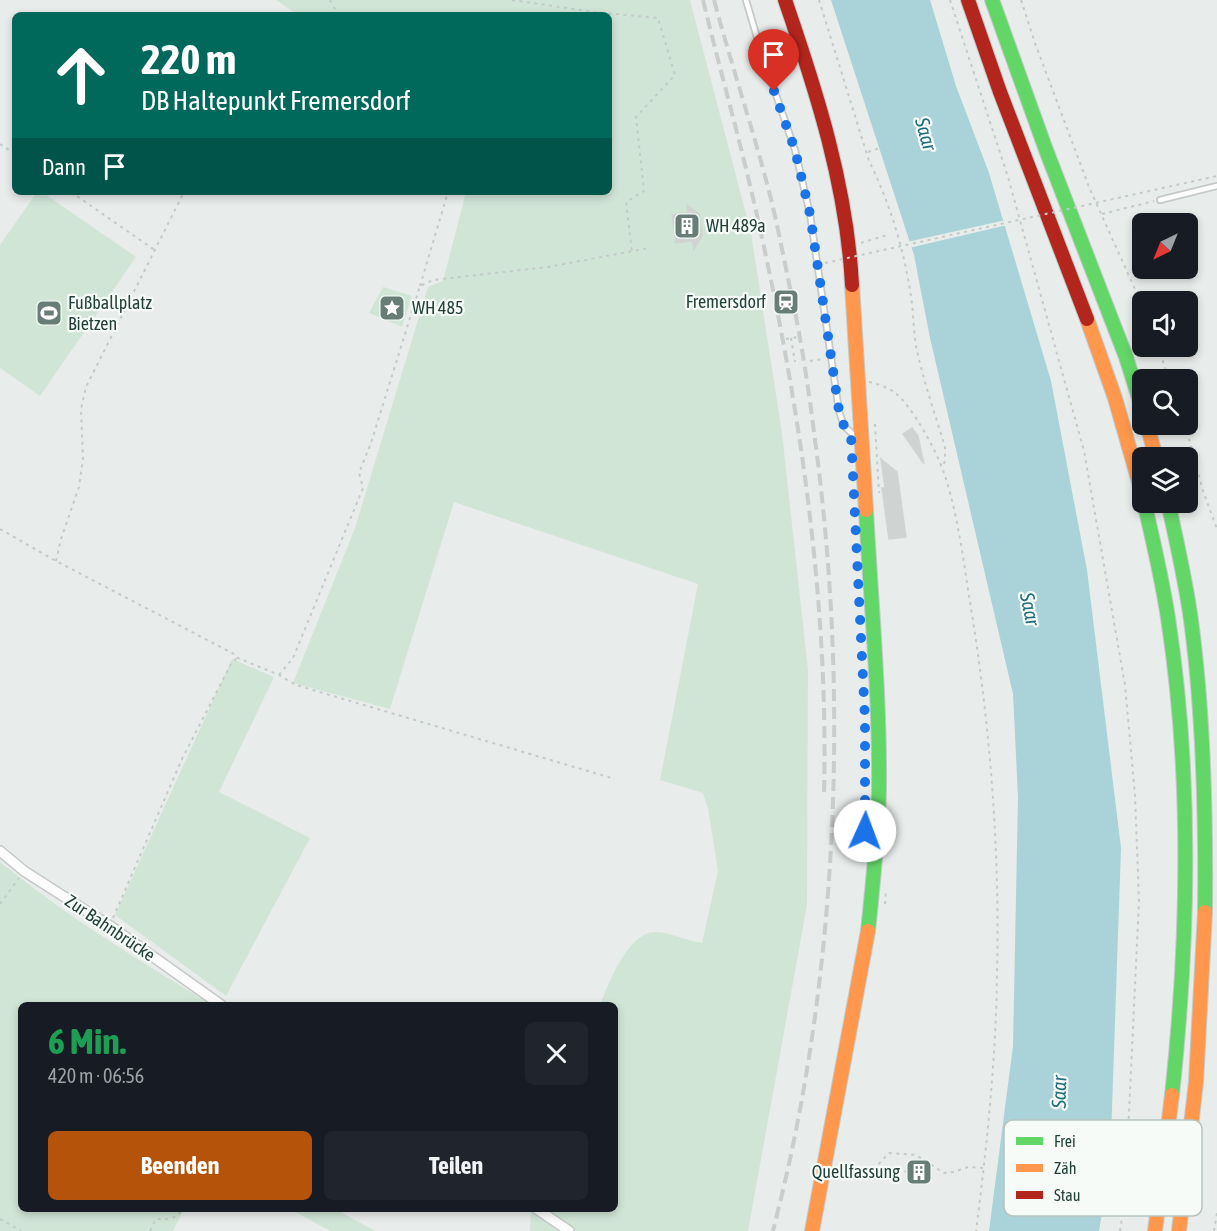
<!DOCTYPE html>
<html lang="de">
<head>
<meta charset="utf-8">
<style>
	body { margin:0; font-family:"Asap Condensed",sans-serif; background:#20242c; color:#f1f3f6; height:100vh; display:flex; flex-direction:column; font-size:22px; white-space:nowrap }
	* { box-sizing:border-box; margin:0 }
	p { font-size:20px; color:#9ea1a6 }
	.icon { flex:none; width:33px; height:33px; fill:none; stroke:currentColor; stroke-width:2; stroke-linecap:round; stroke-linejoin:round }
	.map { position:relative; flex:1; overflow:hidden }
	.side { position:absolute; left:18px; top:1002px; width:600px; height:210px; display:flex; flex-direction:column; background:#171b24; border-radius:9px; box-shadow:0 3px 9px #0003 }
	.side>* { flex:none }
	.guide { position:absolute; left:12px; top:12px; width:600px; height:183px; border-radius:9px; box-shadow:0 3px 9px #0003; background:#00695c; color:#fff; overflow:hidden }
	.needle { width:39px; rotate:223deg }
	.controls { position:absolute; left:1132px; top:213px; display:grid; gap:12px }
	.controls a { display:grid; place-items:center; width:66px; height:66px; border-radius:9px; background:#171b24; box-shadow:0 3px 9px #0003; font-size:30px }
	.pin { position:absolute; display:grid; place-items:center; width:51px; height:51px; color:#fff; margin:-62px -26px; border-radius:50% 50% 50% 0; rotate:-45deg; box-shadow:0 0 6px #0007 }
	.pin .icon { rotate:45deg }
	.me { position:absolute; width:66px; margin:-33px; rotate:2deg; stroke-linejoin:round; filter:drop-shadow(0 0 4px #0008) }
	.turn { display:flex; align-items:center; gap:21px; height:126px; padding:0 30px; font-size:27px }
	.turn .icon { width:78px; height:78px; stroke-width:2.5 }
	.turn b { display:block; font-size:42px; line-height:51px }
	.then { display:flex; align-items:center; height:57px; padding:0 30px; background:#0003; gap:12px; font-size:22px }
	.round { display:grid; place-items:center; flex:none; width:63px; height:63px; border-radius:9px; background:#20242c }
	.headline { display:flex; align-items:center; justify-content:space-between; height:102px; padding:0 30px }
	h1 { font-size:36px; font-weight:700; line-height:45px; color:#1e9e55 }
	.cta { display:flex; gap:12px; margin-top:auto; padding:12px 30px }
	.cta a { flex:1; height:69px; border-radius:9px; background:#b45309; color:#fff; font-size:24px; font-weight:700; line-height:69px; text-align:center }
	.cta a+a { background:#20242c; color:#f1f3f6 }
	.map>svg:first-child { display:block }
	.green { fill:#d1e5d7 }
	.water { fill:#aad3d9 }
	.pier { fill:#e8ecea }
	.building { fill:#cfd3d1; stroke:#d0d5d3; stroke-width:1.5 }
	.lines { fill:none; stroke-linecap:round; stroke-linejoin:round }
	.lane-casing { stroke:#c5c9c7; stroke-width:8 }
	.street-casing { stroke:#c5c9c7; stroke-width:12 }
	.fast-casing { stroke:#c3cac7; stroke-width:16 }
	.slow-casing { stroke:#c3cac7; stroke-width:16 }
	.jam-casing { stroke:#c3cac7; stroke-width:16 }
	.path { stroke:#c3cbc9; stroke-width:2; stroke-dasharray:3 4.5; stroke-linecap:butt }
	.lane { stroke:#fcfcfc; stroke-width:4.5 }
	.street { stroke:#fcfcfc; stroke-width:9 }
	.fast { stroke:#63d668; stroke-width:14 }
	.slow { stroke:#ff974d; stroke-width:14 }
	.jam { stroke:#b3261e; stroke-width:14 }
	.rail { stroke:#c9cdcb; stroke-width:4; stroke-dasharray:12 6; stroke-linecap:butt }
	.path-bridge { stroke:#c3cbc9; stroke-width:2; stroke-dasharray:3 4.5; stroke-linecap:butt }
	.route { stroke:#1a73e8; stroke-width:10; stroke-dasharray:0 18 }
	.labels { text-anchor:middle; stroke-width:4.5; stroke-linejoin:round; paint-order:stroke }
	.poi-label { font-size:18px; fill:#244139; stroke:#f6fbf8; text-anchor:start }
	.street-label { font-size:18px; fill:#244139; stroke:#f6fbf8 }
	.water-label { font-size:20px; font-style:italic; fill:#1e6d7d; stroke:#f6fbf8 }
	.key { fill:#f6fbf8; stroke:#b7c3bf; stroke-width:1.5 }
	.key-label { font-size:16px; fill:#244139 }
</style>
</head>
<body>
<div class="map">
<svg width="1217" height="1231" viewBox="0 0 1217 1231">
	<rect width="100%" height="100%" fill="#e8ecea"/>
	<path class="green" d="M276,0H690L751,233L782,433L808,670L807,905L748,1231H530L531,1209H615V1005H600C609,983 628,930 657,932C672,933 688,941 702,943L718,871L708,809L703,793L660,780L698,584L454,502L390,709L293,683L355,528L428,287L443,281L466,192H609V15H298Z
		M37,192H42L136,257L40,396L0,368V245Z
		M383,287L412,296L402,327L369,313Z
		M232,659L274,677L219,792L310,838L226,996L115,915Z
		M0,862C66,916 140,961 212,1005H21V1209H184L173,1231H0Z
		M290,1209H335L375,1231H330Z"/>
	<path class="water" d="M831,0H930L956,86L989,173L1051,381L1087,570L1121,848L1110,1166L1099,1231H989L1013,1046L1018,797L1013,694L930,338L914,255Z"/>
	<path class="pier" d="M1006,220L1007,225L909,248L907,242Z"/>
	<path class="building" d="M687,205L699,214L702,236L694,249L692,241L676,243L672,215L688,213Z
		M912,428L918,436L924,464L903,434Z
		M881,459L897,472L906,537L889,539L882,488H885Z
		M913.5 1172a5.5 5.5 0 1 1 11 0a5.5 5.5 0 1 1-11 0Z"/>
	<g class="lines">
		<g class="lane-casing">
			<path id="lane" d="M746,0L761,51L795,150L810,214L839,411L844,426L859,440
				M1160,200L1217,186"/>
		</g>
		<g class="street-casing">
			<path id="street" d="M0,851L24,871L110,926L221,1005
				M537,1209L569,1231"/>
		</g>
		<g class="fast-casing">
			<path id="fast" d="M992,0L1046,150L1126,357L1143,411
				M1144,502C1153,540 1162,579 1168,618C1192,774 1189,937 1172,1095
				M1168,502C1177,544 1187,586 1192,628C1204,722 1206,817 1205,912
				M866,510C871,603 880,697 879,790C878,837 873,884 868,931"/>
		</g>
		<g class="slow-casing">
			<path id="slow" d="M852,285L866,510
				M1087,319L1115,398L1143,496
				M1147,424L1156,458
				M812,1231L868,931
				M1155,1231L1172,1095
				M1179,1231L1196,1082L1205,912"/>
		</g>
		<g class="jam-casing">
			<path id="jam" d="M785,0C817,93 847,187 852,285
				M968,0L1000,92L1087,319"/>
		</g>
		<path class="path" d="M330,0L337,13L341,15
			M512,0L594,12L658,18L675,75L636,117L644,191L626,202L632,252
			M819,0L869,161C890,203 904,250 911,296C914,316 913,336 918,355C925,386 936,417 945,447V461L942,468
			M950,0L1008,177L1084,451L1125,685L1135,795L1139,901L1125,1197L1120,1231
			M1021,0L1035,43L1089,187L1143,307
			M0,144L15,154
			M868,152L880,148
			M71,192L156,251
			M1102,214L1154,201
			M861,243L887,235
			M420,286L448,192
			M791,338L795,362
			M786,339L798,337
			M1158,346L1169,380
			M810,361L823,359
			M869,382C878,384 887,387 894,392C912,405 937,452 944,473C958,514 963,559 970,602C990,724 1000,849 997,973C996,1059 987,1145 976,1231
			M875,424L879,493
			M1185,424L1203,491L1217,529
			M0,529L56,561L236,655L238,658L279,675L296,685L615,779
			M56,561L61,539L79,487L83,459L81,409L86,387L184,192
			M279,675L293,658L363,488L359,473L371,443L420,286L433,280L548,267L649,248
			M0,904L19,878
			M885,904L886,891
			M113,918L182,759L231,664L237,658
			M836,1167L852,1171L875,1168L889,1153L916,1155L944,1173L954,1172L968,1167L984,1168
			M875,1168C888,1171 901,1172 915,1171
			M0,1219L21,1231
			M150,1231L156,1219C168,1219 176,1220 182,1209
			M1214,1231L1217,1213"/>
		<use href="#lane" class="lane"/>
		<use href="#street" class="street"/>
		<use href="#fast" class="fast"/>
		<use href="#slow" class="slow"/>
		<use href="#jam" class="jam"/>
		<path class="rail" d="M703,0C720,70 740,140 756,211C799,400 829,600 824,795
			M714,0C732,67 754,132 771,199C779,232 785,265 792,297C802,344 809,392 815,440C846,669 840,918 793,1145C787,1174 780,1203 773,1231"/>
		<path class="path-bridge" d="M825,263L1217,176"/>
	</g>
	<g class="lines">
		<path class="route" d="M774,91L795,150L810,214L839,411L844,426L851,435L865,719V831"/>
	</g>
	<defs>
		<g id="building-square" transform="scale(1.35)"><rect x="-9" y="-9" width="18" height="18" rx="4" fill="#697d77" stroke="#f6fbf8"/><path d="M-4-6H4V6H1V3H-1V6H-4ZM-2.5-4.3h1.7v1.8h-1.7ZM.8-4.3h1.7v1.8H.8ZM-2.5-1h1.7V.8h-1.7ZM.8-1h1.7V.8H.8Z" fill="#fff"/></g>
		<g id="station-square" transform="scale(1.35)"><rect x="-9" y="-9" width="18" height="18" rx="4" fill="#697d77" stroke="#f6fbf8"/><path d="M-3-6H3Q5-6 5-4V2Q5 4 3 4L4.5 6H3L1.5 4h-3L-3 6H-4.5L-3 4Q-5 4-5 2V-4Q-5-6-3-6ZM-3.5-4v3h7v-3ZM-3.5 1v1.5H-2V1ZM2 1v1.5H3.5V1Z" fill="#fff"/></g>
		<g id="sight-square" transform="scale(1.35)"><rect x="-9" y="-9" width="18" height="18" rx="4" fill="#697d77" stroke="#f6fbf8"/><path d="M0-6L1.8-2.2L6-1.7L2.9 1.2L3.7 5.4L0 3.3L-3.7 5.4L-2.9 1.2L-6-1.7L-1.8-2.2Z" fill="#fff"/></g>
		<g id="stadium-square" transform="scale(1.35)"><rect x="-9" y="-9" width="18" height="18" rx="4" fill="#697d77" stroke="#f6fbf8"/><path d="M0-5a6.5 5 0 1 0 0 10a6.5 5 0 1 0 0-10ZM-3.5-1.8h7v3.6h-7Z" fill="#fff"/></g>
	</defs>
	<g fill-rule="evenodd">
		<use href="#building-square" x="687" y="226"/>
		<use href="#station-square" x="786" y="302"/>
		<use href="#sight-square" x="392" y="308"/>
		<use href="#stadium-square" x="49" y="313"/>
		<use href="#building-square" x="919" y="1172"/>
	</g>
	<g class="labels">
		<g class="poi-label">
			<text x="706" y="232">WH 489a</text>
			<text x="766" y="308" text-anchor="end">Fremersdorf</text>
			<text x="68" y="309">Fußballplatz<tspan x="68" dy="21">Bietzen</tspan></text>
			<text x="412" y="314">WH 485</text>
			<text x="900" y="1178" text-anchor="end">Quellfassung</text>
		</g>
		<g class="street-label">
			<text transform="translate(110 928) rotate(34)" y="6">Zur Bahnbrücke</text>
		</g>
		<g class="water-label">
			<text transform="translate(926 134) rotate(74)" y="7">Saar</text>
			<text transform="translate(1030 609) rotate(78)" y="7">Saar</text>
			<text transform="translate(1059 1092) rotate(-89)" y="7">Saar</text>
		</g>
	</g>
	<rect x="1004" y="1120" width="198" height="96" rx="9" class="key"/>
	<rect x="1016" y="1137" width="27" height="8" fill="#63d668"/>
	<rect x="1016" y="1164" width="27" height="8" fill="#ff974d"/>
	<rect x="1016" y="1191" width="27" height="8" fill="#b3261e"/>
	<g class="key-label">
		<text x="1054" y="1147">Frei</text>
		<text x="1054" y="1174">Zäh</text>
		<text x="1054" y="1201">Stau</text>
	</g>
</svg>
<div class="controls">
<a><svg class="needle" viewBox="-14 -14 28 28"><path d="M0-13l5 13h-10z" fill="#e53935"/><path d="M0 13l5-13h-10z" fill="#9ea1a6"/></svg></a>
<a><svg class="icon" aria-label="sound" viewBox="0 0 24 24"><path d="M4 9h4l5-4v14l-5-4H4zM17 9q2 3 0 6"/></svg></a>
<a><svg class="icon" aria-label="search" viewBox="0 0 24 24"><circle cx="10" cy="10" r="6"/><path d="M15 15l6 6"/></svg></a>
<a><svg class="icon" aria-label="layers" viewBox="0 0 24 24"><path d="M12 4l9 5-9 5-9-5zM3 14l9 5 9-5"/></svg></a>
</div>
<div class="pin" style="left:774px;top:91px;background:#d93025"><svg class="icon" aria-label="arrive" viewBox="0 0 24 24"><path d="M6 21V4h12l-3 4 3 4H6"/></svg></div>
<svg class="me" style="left:865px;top:831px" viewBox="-20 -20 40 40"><circle r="19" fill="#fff"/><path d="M0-13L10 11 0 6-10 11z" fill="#1a73e8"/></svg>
<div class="guide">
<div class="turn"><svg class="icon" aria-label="ahead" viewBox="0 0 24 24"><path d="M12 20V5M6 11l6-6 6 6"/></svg><div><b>220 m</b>DB Haltepunkt Fremersdorf</div></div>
<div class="then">Dann<svg class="icon" aria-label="arrive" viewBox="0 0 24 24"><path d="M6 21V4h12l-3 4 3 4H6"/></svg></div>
</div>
<section class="side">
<div class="headline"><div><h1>6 Min.</h1><p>420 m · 06:56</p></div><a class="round"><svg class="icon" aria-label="close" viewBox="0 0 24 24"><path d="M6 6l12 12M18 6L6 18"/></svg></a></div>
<div class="cta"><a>Beenden</a><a>Teilen</a></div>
</section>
</div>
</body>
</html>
